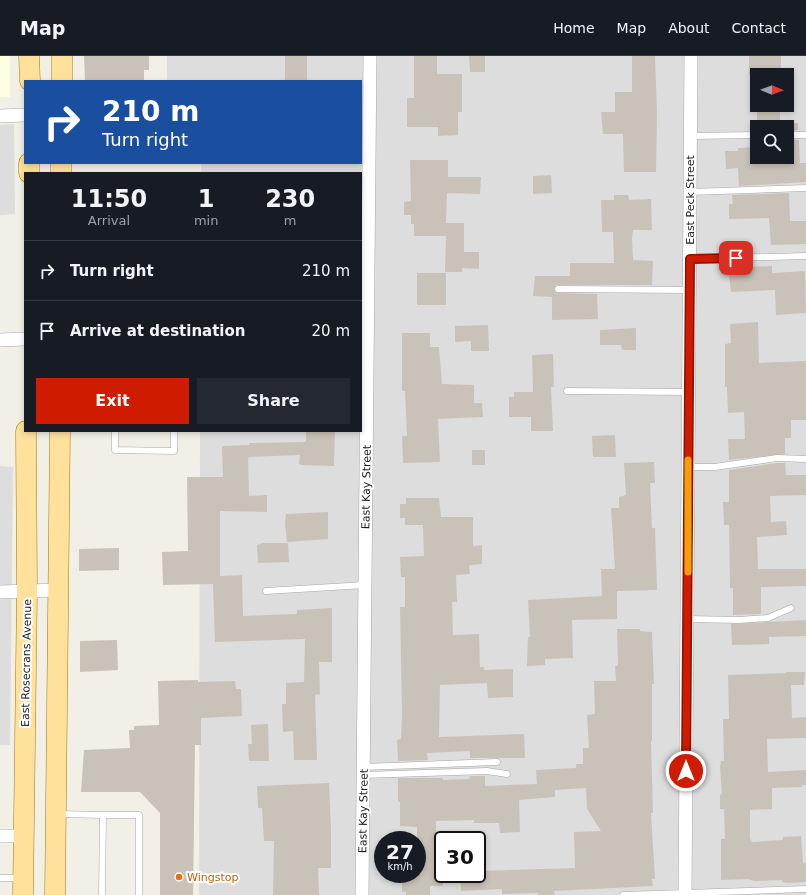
<!DOCTYPE html>
<html lang="en">
<head>
<meta charset="utf-8">
<style>
	body { margin:0; font-family:"DejaVu Sans",sans-serif; background:#242831; color:#f1f3f6; height:100vh; display:flex; flex-direction:column; font-size:15px; white-space:nowrap }
	* { box-sizing:border-box; margin:0 }
	p { font-size:13px; color:#9ea1a6 }
	.icon { flex:none; width:22px; height:22px; fill:none; stroke:currentColor; stroke-width:2; stroke-linecap:round; stroke-linejoin:round }
	.map { position:relative; flex:1; overflow:hidden }
	.sheet { position:absolute; left:24px; top:116px; width:338px; height:260px; display:flex; flex-direction:column; background:#171b24; border-radius:0px; box-shadow:0 2px 6px #0003 }
	.sheet>* { flex:none }
	.guide { position:absolute; left:24px; top:24px; width:338px; height:84px; border-radius:0px; box-shadow:0 2px 6px #0003; background:#1a4fa0; color:#fff; overflow:hidden }
	.needle { width:26px; rotate:91deg }
	.buttons { position:absolute; left:750px; top:12px; display:grid; gap:8px }
	.buttons a { display:grid; place-items:center; width:44px; height:44px; border-radius:0px; background:#171b24; box-shadow:0 2px 6px #0003; font-size:20px }
	.speed { position:absolute; left:374px; top:775px; display:flex; gap:8px; font-size:20px; font-weight:700; text-align:center }
	.speed>* { display:grid; place-content:center; width:52px; height:52px; border-radius:50%; background:#171b24; box-shadow:0 2px 6px #0003; line-height:1 }
	.speed small { font-size:10px; font-weight:400 }
	.speed .limit { border:2px solid #111; border-radius:6px; background:#fff; color:#111 }
	.pin { position:absolute; display:grid; place-items:center; width:34px; height:34px; color:#fff; margin:-17px; border-radius:8px; box-shadow:0 2px 6px #0006 }
	.me { position:absolute; width:44px; margin:-22px; rotate:0deg; stroke-linejoin:round; filter:drop-shadow(0 0 3px #0008) }
	.turn { display:flex; align-items:center; gap:14px; height:84px; padding:0 12px; font-size:18px }
	.turn .icon { width:52px; height:52px; stroke-width:2.5 }
	.turn b { display:block; font-size:28px; line-height:34px }
	.eta { display:flex; justify-content:space-evenly; align-items:center; height:68px; text-align:center }
	.eta b { font-size:24px; font-weight:800; line-height:28px }
	.button { display:flex; gap:8px; margin-top:auto; padding:8px 12px }
	.button a { flex:1; height:46px; border-radius:0px; background:#cf1b00; color:#fff; font-size:16px; font-weight:800; line-height:46px; text-align:center }
	.button a+a { background:#242831; color:#f1f3f6 }
	ul { padding:0; list-style:none }
	li { display:flex; align-items:center; gap:12px; height:60px; padding:0 12px; border-top:1px solid #363941 }
	li div { flex:1 }
	li b { display:block; font-size:15px }
	li em { font-style:normal }
	header { display:flex; align-items:center; gap:24px; box-sizing:border-box; height:56px; padding:0 20px; background:#171b24; border-bottom:1px solid #363941 }
	header strong { font-size:19px }
	nav { display:flex; gap:22px; margin-inline-start:auto; font-size:14px }
	.map>svg:first-child { display:block }
	.residential { fill:#dedddd; fill-rule:evenodd }
	.education { fill:#fbffe0 }
	.building { fill:#c9c2b8 }
	.lines { fill:none; stroke-linecap:round; stroke-linejoin:round }
	.service-casing { stroke:#a7a7a7; stroke-width:7 }
	.minor-casing { stroke:#a7a7a7; stroke-width:14 }
	.primary-casing { stroke:#9b7c00; stroke-width:21 }
	.service { stroke:#fff; stroke-width:6 }
	.minor { stroke:#fff; stroke-width:13 }
	.primary { stroke:#ffe19c; stroke-width:20 }
	.route-casing { stroke:#871200; stroke-width:10 }
	.route { stroke:#cf1b00; stroke-width:7 }
	.slow { stroke:#f59e0b; stroke-width:7 }
	.food-dot { fill:#e8710a; stroke:#fff; stroke-width:1.5 }
	.labels { text-anchor:middle; stroke-width:4; stroke-linejoin:round; paint-order:stroke }
	.street-label { font-size:11px; fill:#202020; stroke:#fff }
	.food-label { font-size:11px; fill:#c56008; stroke:#fff; text-anchor:start }
</style>
</head>
<body>
<header>
<strong>Map</strong>
<nav><a>Home</a><a>Map</a><a>About</a><a>Contact</a></nav>
</header>
<div class="map">
<svg width="806" height="839" viewBox="0 0 806 839">
	<rect width="100%" height="100%" fill="#f1efe6"/>
	<path class="residential" d="M167,0H806V839H199L200,375H361V117H201V107H361V25H167ZM757,19H787V49H757ZM757,71H787V101H757ZM383,784H417V818H383ZM443,784H477V818H443Z
		M14,68L15,158L0,159V69Z
		M0,410L13,411L10,689H0Z"/>
	<path class="education" d="M0,0H10V41H0Z"/>
	<path class="building" d="M84,0H149V14H144V25H85Z
		M285,0H307V25H285Z
		M414,0H437V18H462V56H458V79L438,80V71H407V42H414Z
		M469,0H485V16H470Z
		M632,0H655L657,58L656,116H624L623,78H603L601,56H615V36H632Z
		M749,0H781V19H749Z
		M757,49H780V71H757Z
		M787,67H798V74H787Z
		M787,84H799L800,107H806V126L739,130L738,112L726,113L725,95H738V92L757,91V101H787Z
		M410,104H448V121H481L480,138L447,137L446,167H464V196H479V213L462,212V216H445L446,180H414V168H411V159H404V146L411,145Z
		M551,119L552,137L533,138V120Z
		M789,137L790,165H806V188L771,189L769,162L729,163V148H733L732,139Z
		M614,139H628L629,144L651,143L652,174H633L632,182L633,204L653,205L652,229H556L554,233L558,237L597,238L598,263L552,264V241L533,240L535,220H570V207H614L613,176H602L601,144H614Z
		M772,210V217L805,215L806,257L776,259L775,234L731,236L728,212Z
		M417,217H446V249H417Z
		M758,266L759,307L806,305V364H791V382H785V398L729,404L728,383H745L744,356L728,357L727,331H725V288L731,287L730,268Z
		M488,269L489,295H471V285L455,286V270Z
		M636,272V294H622L621,289H600V274Z
		M402,277H430V291H439L442,328L474,329V347H482L483,361L438,363L440,406L403,407L402,380H407L405,335H402Z
		M553,298L554,331H551L553,375H531V361H509V341H514V336H533L532,299Z
		M306,375H335L334,410L302,409L299,408L300,399L250,401L248,402L249,440L267,439V456L220,455V520L242,519L243,560L297,558V554L332,552V606H319L320,638L315,639L317,704H294L293,675L283,676L282,648H286V627L304,626L305,583L215,586L213,528L163,529L162,496L188,495L187,421H223L222,390L249,389V387L306,386Z
		M615,379L616,401H593L592,380Z
		M472,394H485V409H472Z
		M654,406L655,427H650L652,472H655L657,534L617,535V563L572,564L573,602L545,603V609L527,610L528,581H530L528,544L602,540L601,513H615L611,452H619V441L626,439L624,407Z
		M777,407H785L786,419H806V439L770,440L771,466L786,465L787,479L757,481L758,513H806V530L761,531V558L733,559V532H730L729,469H724L723,446H729V414Z
		M406,442H439L441,461H473V490L482,489V508L471,509L469,510L470,518L456,519L457,546H452L453,579L479,578L480,611H484V614L513,613V641L488,642L487,627L440,629L439,681L524,678L525,702H470V695L427,697L428,704L398,705L397,684L401,683L402,658L400,551H405V521H401L400,501L424,500L423,469H405V462H400V448H406Z
		M328,456V483L287,486L285,467L286,458Z
		M263,487H288L289,506L258,507L257,489Z
		M119,492V514L79,515V493Z
		M806,564V580L769,581V588L732,589L731,568Z
		M617,573H640V575L652,576L654,628H652V685H651L653,757H651L655,823H652L653,830L554,835L555,839H538V837L502,838V833L461,835L460,818H477V815L575,812L574,776L601,775L587,753L586,732L555,734V741L519,744L520,776L500,777L499,767H474V764L436,765L437,815L443,816V830H430V839H406V836H402V818H417V771L400,770V746H398V722H443V724L469,723L470,720H485V730L537,728L536,714L576,712V708H583V692H589L587,659L595,658L594,625H616L615,610H618Z
		M117,584L118,614L80,616V585Z
		M786,616H805L804,629H791L792,662L806,661V682L767,683L768,716L806,714V729H802V731L772,732V753L750,754V782L752,786L783,784V781L801,780L803,807H806V826L787,827L782,826V824L754,825L749,823L721,824V783H725L724,753H720V738L722,739L720,710L721,705H724L723,663H729L728,619L786,617Z
		M198,624V626L235,625L236,633H241L242,660L201,662V689H195L193,839H160V757L140,736H81L84,694L130,692L129,674H134V670L159,669L158,625Z
		M268,668L269,705H249L248,688H252L251,669Z
		M329,727L331,773V812H318L319,839H273L274,785H264L262,752H258L257,730Z"/>
	<g class="lines">
		<g class="service-casing">
			<path id="service" d="M787,79H806
				M690,80L757,79
				M690,136L806,132
				M690,203L806,200
				M558,233L689,234
				M567,335L689,336
				M115,375V394L174,395V375
				M688,411H715L777,402L806,403
				M266,535L365,529
				M687,563L739,564L768,562L791,552
				M363,711L497,706
				M363,719L487,715L507,718
				M59,758L103,759L102,839
				M103,759H139V839
				M0,822H20
				M623,839L806,833"/>
		</g>
		<g class="minor-casing">
			<path id="minor" d="M0,60L25,59
				M0,284L25,283
				M0,536L58,534
				M0,780H24
				M362,839L370,0
				M685,839L691,0"/>
		</g>
		<g class="primary-casing">
			<path id="primary" d="M29,0L30,25
				M62,25V0
				M29,117V107
				M61,117V107
				M23,839L27,535L26,375
				M55,839L60,375"/>
		</g>
		<use href="#service" class="service"/>
		<use href="#minor" class="minor"/>
		<use href="#primary" class="primary"/>
	</g>
	<g class="lines">
		<g class="route-casing">
			<path id="route" d="M686,715L690,203L736,202"/>
		</g>
		<use href="#route" class="route"/>
		<path class="slow" d="M688,516V404"/>
	</g>
	<circle class="food-dot" cx="179" cy="821" r="4"/>
	<g class="labels">
		<g class="street-label">
			<text transform="translate(690 144) rotate(-90)" y="4">East Peck Street</text>
			<text transform="translate(366 431) rotate(-89)" y="4">East Kay Street</text>
			<text transform="translate(26 607) rotate(-89)" y="4">East Rosecrans Avenue</text>
			<text transform="translate(363 755) rotate(-89)" y="4">East Kay Street</text>
		</g>
		<g class="food-label">
			<text x="187" y="825">Wingstop</text>
		</g>
	</g>
</svg>
<div class="buttons">
<a><svg class="needle" viewBox="-14 -14 28 28"><path d="M0-13l5 13h-10z" fill="#e53935"/><path d="M0 13l5-13h-10z" fill="#9ea1a6"/></svg></a>
<a><svg class="icon" aria-label="search" viewBox="0 0 24 24"><circle cx="10" cy="10" r="6"/><path d="M15 15l6 6"/></svg></a>
</div>
<div class="speed"><div>27<small>km/h</small></div><div class="limit">30</div></div>
<div class="pin" style="left:736px;top:202px;background:#d93025"><svg class="icon" aria-label="arrive" viewBox="0 0 24 24"><path d="M6 21V4h12l-3 4 3 4H6"/></svg></div>
<svg class="me" style="left:686px;top:715px" viewBox="-20 -20 40 40"><circle r="17" fill="#cf1b00" stroke="#fff" stroke-width="3"/><path d="M0-11L8 9 0 5-8 9z" fill="#fff"/></svg>
<div class="guide">
<div class="turn"><svg class="icon" aria-label="right" viewBox="0 0 24 24"><path d="M7 20v-9h11M14 6l5 5-5 5"/></svg><div><b>210 m</b>Turn right</div></div>
</div>
<section class="sheet">
<div class="eta">
<div><b>11:50</b><p>Arrival</p></div>
<div><b>1</b><p>min</p></div>
<div><b>230</b><p>m</p></div>
</div>
<ul>
<li><svg class="icon" aria-label="right" viewBox="0 0 24 24"><path d="M7 20v-9h11M14 6l5 5-5 5"/></svg><div><b>Turn right</b></div><em>210 m</em></li>
<li><svg class="icon" aria-label="arrive" viewBox="0 0 24 24"><path d="M6 21V4h12l-3 4 3 4H6"/></svg><div><b>Arrive at destination</b></div><em>20 m</em></li>
</ul>
<div class="button"><a>Exit</a><a>Share</a></div>
</section>
</div>
</body>
</html>
